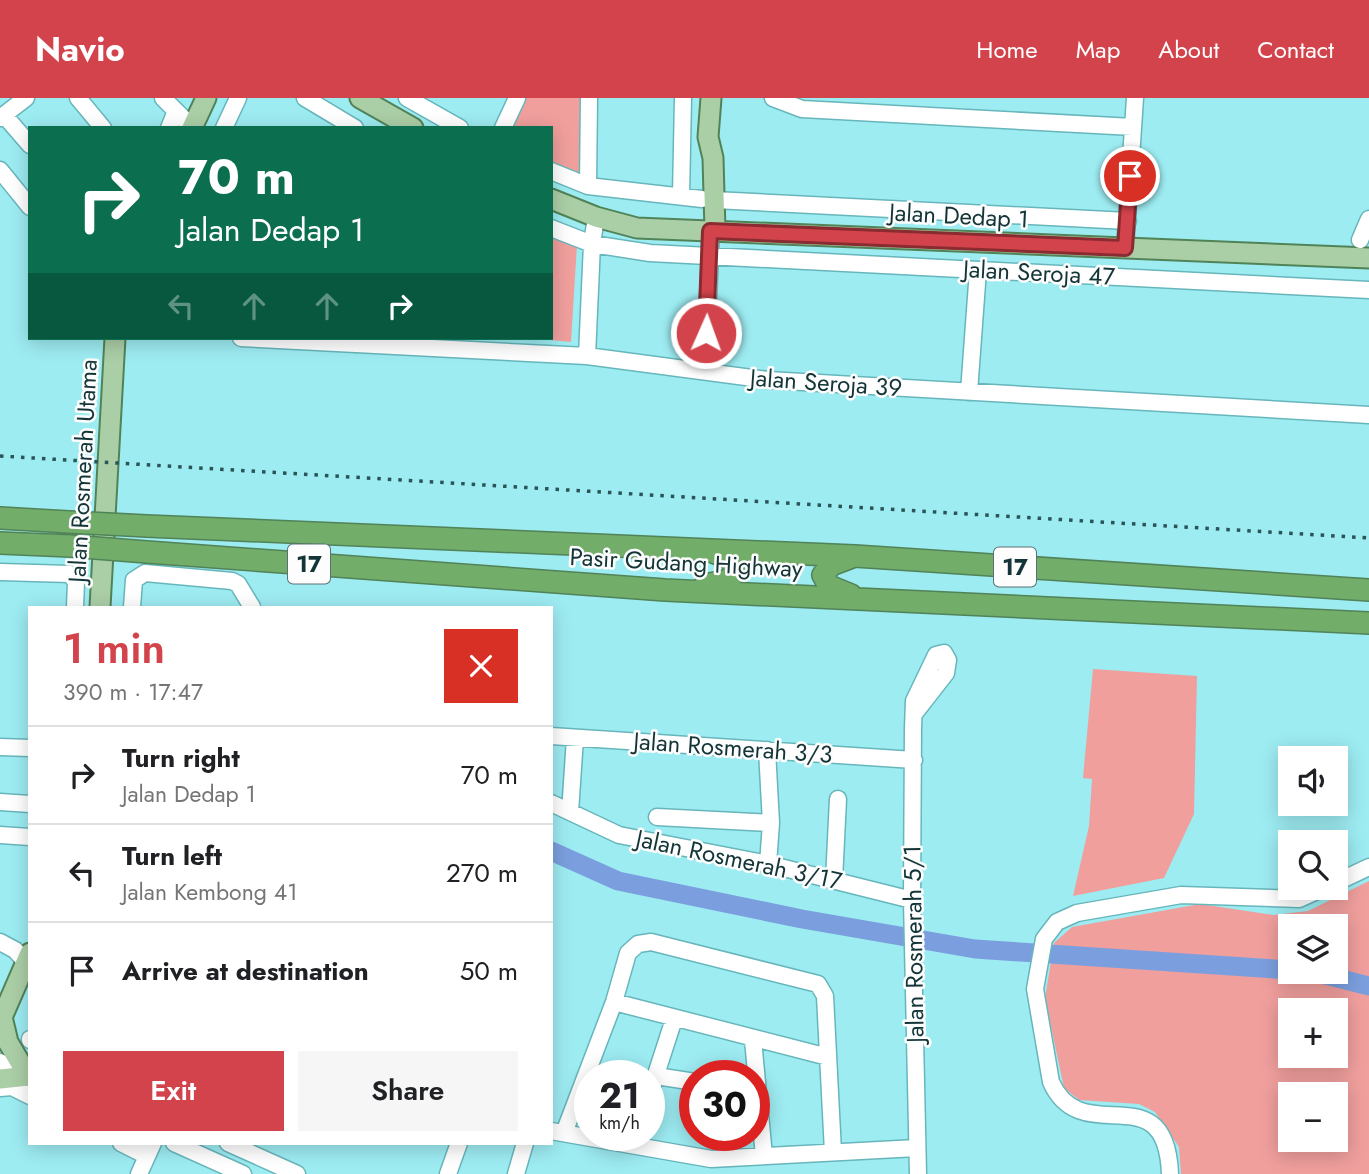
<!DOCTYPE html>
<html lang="en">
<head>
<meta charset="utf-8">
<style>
	body { margin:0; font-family:Jost,sans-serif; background:#f6f6f6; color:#202124; height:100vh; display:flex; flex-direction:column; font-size:26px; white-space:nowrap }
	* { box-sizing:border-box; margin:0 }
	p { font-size:23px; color:#757577 }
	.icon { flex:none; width:38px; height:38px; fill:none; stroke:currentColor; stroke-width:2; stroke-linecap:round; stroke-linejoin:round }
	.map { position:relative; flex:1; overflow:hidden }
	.drawer { position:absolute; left:28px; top:508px; width:525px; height:539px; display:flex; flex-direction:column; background:#fff; border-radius:0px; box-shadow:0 4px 18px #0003 }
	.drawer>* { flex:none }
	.hud { position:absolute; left:28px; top:28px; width:525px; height:214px; border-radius:0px; box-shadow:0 4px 18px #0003; background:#0b6e4f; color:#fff; overflow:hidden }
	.fabs { position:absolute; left:1278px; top:648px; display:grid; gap:14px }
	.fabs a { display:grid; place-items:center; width:70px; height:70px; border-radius:0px; background:#fff; box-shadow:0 4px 18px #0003; font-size:35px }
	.speed { position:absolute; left:574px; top:962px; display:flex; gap:14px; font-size:35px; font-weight:700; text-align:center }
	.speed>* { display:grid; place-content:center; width:91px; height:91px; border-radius:50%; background:#fff; box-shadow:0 4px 18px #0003; line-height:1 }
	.speed small { font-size:18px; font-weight:400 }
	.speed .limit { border:10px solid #d22; background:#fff; color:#111 }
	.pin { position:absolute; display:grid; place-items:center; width:60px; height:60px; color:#fff; margin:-30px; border:4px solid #fff; border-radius:50%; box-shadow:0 2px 7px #0007 }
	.me { position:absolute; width:77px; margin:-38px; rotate:2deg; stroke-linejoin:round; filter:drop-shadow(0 0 5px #0008) }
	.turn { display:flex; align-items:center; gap:24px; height:147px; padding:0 35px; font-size:32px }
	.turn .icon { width:91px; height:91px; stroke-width:2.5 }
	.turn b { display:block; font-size:49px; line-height:60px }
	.lanes { display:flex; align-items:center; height:66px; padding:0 35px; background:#0003; justify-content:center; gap:35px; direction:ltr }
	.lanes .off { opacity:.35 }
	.round { display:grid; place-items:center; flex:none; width:74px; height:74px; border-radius:0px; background:#f6f6f6 }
	.overview { display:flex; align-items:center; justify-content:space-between; height:119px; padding:0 35px }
	h1 { font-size:42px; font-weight:600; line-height:52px; color:#d3434b }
	.action { display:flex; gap:14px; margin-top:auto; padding:14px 35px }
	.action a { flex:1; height:80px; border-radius:0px; background:#d3434b; color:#fff; font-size:28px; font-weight:600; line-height:80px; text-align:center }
	.action a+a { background:#f6f6f6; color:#202124 }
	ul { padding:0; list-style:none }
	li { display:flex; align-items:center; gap:21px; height:98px; padding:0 35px; border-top:2px solid #e0e0e0 }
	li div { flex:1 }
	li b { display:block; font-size:26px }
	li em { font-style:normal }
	header { display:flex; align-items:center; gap:42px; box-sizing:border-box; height:98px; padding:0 35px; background:#d3434b; color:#fff }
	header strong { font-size:33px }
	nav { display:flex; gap:38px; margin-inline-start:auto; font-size:24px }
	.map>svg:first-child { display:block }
	.green { fill:#f09f9d; fill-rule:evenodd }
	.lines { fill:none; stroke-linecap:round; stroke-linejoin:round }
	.river { stroke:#7b9fde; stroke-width:19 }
	.minor-casing { stroke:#67b6bc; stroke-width:19 }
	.major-casing { stroke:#518358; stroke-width:23 }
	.highway-casing { stroke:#518358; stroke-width:24 }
	.minor { stroke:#fff; stroke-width:16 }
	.major { stroke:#aacea6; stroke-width:19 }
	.highway { stroke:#72ad6a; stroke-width:21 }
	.rail { stroke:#2a5456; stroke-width:3.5; stroke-dasharray:3.5 7; stroke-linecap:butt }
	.highway-bridge-casing { stroke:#518358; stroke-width:24; stroke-linecap:butt }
	.highway-bridge { stroke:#72ad6a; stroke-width:21 }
	.route-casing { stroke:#892c31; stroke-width:18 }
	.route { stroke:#d3434b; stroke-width:12 }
	.labels { text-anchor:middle; stroke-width:5; stroke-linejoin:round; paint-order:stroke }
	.shield { fill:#fdfdfd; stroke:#597172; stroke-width:2 }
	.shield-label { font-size:23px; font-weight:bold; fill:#133537 }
	.street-label { font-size:24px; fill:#133537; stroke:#fdfdfd }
</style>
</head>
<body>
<header>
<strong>Navio</strong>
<nav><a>Home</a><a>Map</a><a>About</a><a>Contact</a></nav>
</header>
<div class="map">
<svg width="1369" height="1076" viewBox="0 0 1369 1076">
	<rect width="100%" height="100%" fill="#9decf2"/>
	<path class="green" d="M526,0H583L581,76L551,64V30H512Z
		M551,137L577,147L571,244L529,240H551Z
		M1093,571L1197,578L1194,716L1164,780L1073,798L1089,728L1092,681L1083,680Z
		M1369,783V1076H1181L1179,1049L1155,1014L1139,1006L1079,1002L1064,990L1045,900L1054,845L1072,829L1200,806L1273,817L1308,813ZM1290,828H1335V873H1290ZM1290,912H1335V957H1290ZM1290,996H1335V1041H1290Z"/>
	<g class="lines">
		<path class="river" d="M551,753L618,783L802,821L975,851L1290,872
			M1310,873L1369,888"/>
		<g class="minor-casing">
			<path id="minor" d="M78,0L103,30
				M163,0L192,29
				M305,0L355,30
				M407,0L460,30
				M773,0L802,11L1133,29
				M4,17L30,47
				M0,20L26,0
				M169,30L176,13
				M224,30L238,0
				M503,30L517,0
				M0,72L30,109
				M551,73L588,88L702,101
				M588,88L589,0
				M681,98L683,0
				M714,102L1128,123
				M551,130L592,146L650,155L1369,192
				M1360,142L1369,121
				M1125,150L1135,0
				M241,240L587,258L768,282L1369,317
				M587,258L592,146L596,119
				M705,273L711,133
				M969,294L978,172
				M0,474L70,476L76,484L75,509
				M132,509L134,482L145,475L232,483L238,486L252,509
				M914,616L946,575L948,562L944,555L936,557L914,603L913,630L912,802L918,1076
				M551,638L914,662
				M0,649L30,650
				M767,652L771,725L768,766
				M0,704L30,706
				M551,705L619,737L768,766L912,802
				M570,714L575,640
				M657,719L771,725
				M0,737L30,739
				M834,782L838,701
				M1335,785L1369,769
				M0,844L15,852L26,864
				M614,904L828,959
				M30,941V942
				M753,942L764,1058
				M0,964L29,979
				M656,978L695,984
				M0,990L12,989L30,998
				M649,998L674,921
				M551,1033L711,1061L917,1050
				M564,1035L614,904L628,855L638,846L651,844L818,886L825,898L833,1054
				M121,1045L147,1058
				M174,1045L243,1076
				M228,1045L297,1076
				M139,1076L153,1045
				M448,1076L459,1045
				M516,1076L525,1045
				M1170,1076C1166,973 1082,1054 1051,984L1035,891L1044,841L1057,824L1077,815L1181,797L1299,801L1326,789"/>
		</g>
		<g class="major-casing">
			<path id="major" d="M360,0L413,30
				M711,0L708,39L713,60L715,133
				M192,30L206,0
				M551,101L596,119L637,130L1369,160
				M100,509L115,240
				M0,924L30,855
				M0,981L28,978L8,944L2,919"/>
		</g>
		<g class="highway-casing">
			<path id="highway" d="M0,420L69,424
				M147,428L855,458L1369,492
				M0,445L70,448
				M147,454L665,492L1369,525
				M705,487L729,482L736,472L731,461L713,454
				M851,497L829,488L823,477L831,467L852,459"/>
		</g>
		<use href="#minor" class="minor"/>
		<use href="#major" class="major"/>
		<use href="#highway" class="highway"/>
		<path class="rail" d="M0,358L1369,440"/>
		<g class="highway-bridge-casing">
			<path id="highway-bridge" d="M69,424L147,428
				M70,448L147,454"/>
		</g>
		<use href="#highway-bridge" class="highway-bridge"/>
	</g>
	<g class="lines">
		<g class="route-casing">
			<path id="route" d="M706,235L710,133L1125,150L1130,78"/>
		</g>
		<use href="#route" class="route"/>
	</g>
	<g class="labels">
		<g class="shield">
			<rect x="288" y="446.5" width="42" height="39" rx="5"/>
			<rect x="994" y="449.5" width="42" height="39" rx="5"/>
		</g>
		<g class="shield-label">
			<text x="309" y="474">17</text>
			<text x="1015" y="477">17</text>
		</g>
		<g class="street-label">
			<text transform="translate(959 118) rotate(3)" y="8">Jalan Dedap 1</text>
			<text transform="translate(1039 175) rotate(3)" y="8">Jalan Seroja 47</text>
			<text transform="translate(826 285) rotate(4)" y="8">Jalan Seroja 39</text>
			<text transform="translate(83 373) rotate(-87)" y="8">Jalan Rosmerah Utama</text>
			<text transform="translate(686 465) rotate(3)" y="8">Pasir Gudang Highway</text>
			<text transform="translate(733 650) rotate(4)" y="8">Jalan Rosmerah 3/3</text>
			<text transform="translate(739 762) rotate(12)" y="8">Jalan Rosmerah 3/17</text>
			<text transform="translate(914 846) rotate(-91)" y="8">Jalan Rosmerah 5/1</text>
		</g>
	</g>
</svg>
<div class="fabs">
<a><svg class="icon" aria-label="sound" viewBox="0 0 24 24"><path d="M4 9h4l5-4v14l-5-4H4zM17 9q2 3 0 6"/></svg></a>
<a><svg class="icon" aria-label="search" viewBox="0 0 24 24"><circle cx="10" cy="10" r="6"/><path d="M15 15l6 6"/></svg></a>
<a><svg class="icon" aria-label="layers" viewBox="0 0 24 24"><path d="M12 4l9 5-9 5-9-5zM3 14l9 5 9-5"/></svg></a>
<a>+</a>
<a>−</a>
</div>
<div class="speed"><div>21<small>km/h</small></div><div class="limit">30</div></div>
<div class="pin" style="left:1130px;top:78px;background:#d93025"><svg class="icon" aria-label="arrive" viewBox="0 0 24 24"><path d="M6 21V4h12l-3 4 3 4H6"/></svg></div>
<svg class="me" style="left:706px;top:235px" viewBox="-20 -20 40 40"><circle r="17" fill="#d3434b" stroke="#fff" stroke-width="3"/><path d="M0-11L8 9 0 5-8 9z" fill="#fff"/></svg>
<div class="hud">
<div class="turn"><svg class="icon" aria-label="right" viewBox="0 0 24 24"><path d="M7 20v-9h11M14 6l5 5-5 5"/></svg><div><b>70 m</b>Jalan Dedap 1</div></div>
<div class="lanes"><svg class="icon off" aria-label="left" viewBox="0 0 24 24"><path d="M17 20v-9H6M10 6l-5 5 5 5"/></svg><svg class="icon off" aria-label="ahead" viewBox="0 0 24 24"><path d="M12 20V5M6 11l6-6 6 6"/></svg><svg class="icon off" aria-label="ahead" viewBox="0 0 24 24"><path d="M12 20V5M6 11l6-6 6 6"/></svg><svg class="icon" aria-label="right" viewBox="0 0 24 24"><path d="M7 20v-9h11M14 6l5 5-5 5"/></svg></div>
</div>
<section class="drawer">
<div class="overview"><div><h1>1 min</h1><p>390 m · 17:47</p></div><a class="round" style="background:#d93025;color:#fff"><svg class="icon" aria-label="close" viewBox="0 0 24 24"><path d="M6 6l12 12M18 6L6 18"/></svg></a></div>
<ul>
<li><svg class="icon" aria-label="right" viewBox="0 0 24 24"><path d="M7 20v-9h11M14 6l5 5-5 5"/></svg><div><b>Turn right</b><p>Jalan Dedap 1</p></div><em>70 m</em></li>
<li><svg class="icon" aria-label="left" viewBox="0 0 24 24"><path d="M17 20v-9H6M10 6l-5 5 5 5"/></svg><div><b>Turn left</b><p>Jalan Kembong 41</p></div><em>270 m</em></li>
<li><svg class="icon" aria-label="arrive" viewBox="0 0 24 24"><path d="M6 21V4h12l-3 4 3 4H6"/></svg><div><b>Arrive at destination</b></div><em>50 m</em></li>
</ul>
<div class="action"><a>Exit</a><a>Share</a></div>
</section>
</div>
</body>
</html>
